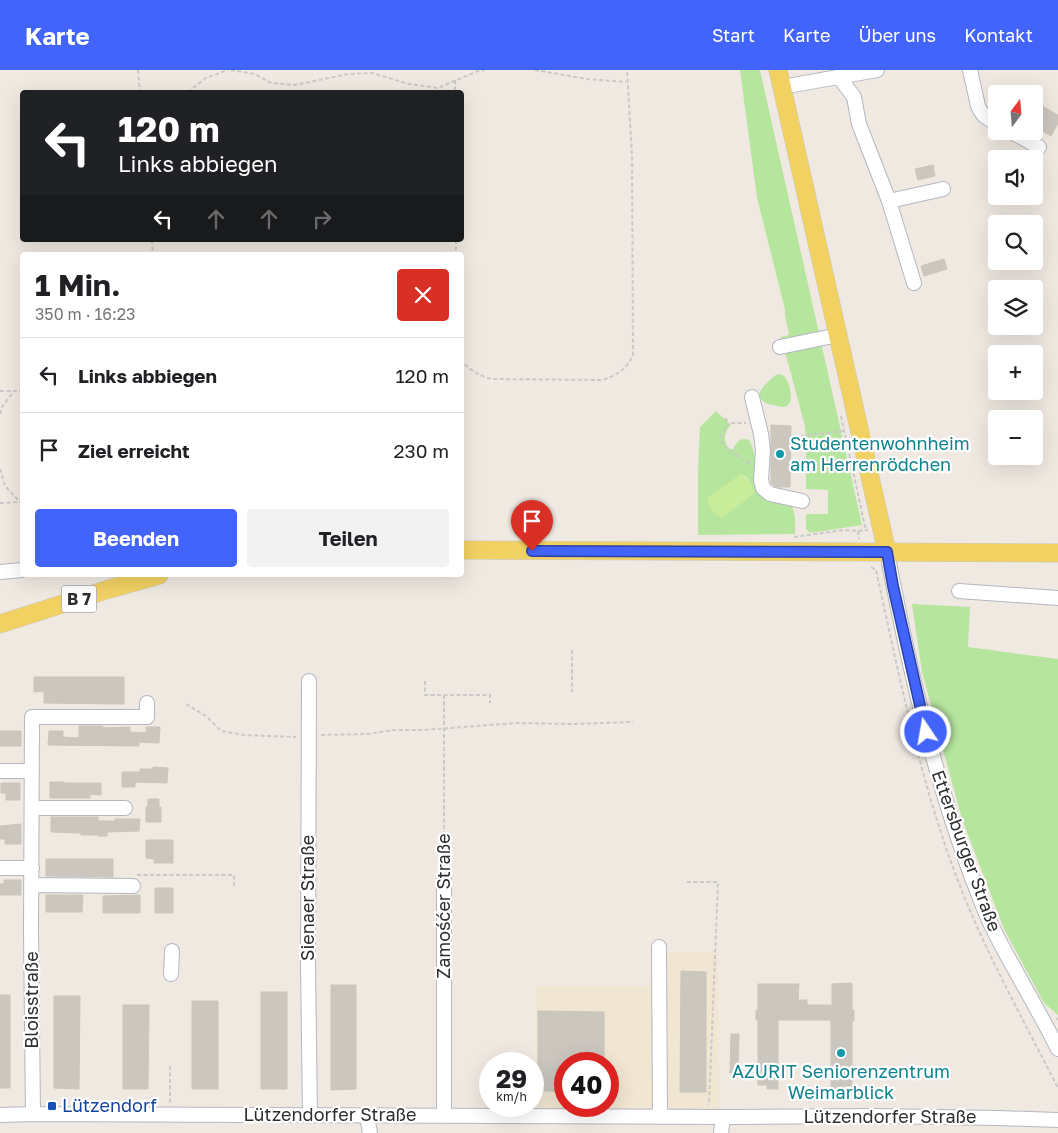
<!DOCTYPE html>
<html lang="de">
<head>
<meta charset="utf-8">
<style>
	body { margin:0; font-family:"Golos Text",sans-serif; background:#f2f2f2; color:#202124; height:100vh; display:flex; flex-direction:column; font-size:19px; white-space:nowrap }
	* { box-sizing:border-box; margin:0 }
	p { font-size:16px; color:#757577 }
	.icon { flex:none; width:28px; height:28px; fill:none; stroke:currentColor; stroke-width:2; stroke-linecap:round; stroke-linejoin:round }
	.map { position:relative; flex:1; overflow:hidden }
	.sheet { position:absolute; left:20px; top:182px; width:444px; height:325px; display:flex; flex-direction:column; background:#fff; border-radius:5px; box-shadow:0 5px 20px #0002 }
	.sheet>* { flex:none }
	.top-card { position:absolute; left:20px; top:20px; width:444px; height:152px; border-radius:5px; box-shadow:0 5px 20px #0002; background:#202124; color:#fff; overflow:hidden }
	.needle { width:32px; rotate:16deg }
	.controls { position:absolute; left:988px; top:15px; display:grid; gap:10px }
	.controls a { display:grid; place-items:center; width:55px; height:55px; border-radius:5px; background:#fff; box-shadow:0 5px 20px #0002; font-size:25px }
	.speed { position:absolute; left:479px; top:982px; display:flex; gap:10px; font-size:25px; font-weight:700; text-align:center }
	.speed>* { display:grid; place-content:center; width:65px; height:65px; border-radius:50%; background:#fff; box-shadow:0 5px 20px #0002; line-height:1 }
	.speed small { font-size:12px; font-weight:400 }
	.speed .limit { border:8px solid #d22; background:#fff; color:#111 }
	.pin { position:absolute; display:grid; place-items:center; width:42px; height:42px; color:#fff; margin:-51px -21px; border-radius:50% 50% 50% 0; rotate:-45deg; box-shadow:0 0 5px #0007 }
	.pin .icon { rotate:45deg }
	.me { position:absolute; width:55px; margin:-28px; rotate:348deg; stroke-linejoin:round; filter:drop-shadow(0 0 4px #0008) }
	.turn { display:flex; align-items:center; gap:18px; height:105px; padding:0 15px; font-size:22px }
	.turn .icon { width:65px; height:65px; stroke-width:2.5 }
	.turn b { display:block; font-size:35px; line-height:42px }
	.lanes { display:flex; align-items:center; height:48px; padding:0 15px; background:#0003; justify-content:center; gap:25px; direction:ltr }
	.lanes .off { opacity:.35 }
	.round { display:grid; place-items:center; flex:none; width:52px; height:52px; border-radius:5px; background:#f2f2f2 }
	.headline { display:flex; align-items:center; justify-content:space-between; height:85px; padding:0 15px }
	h1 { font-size:30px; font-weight:700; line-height:38px }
	.action { display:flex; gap:10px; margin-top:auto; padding:10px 15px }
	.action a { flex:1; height:58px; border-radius:5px; background:#4264fb; color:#fff; font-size:20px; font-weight:700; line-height:58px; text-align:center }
	.action a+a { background:#f2f2f2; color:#202124 }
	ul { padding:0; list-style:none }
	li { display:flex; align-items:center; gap:15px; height:75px; padding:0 15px; border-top:1px solid #e0e0e0 }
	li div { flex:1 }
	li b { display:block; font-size:19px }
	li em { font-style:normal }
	header { display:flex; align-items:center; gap:30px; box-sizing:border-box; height:70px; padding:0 25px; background:#4264fb; color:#fff }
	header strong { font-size:24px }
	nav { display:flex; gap:28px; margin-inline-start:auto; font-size:18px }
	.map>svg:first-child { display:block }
	.education { fill:#f0e6d1; fill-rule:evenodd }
	.green { fill:#b6e59e; fill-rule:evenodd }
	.pitch { fill:#c9ec9a }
	.building { fill:#cbc7bf; stroke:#cbc5ba }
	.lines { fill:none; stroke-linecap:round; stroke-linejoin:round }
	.minor-casing { stroke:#b4b7c1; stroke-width:16 }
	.major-casing { stroke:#c9c9c9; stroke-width:19 }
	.path { stroke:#c9c9c9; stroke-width:2; stroke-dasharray:4 2.5; stroke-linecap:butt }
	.minor { stroke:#fff; stroke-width:14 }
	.major { stroke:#f2d163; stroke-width:18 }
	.route-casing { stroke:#2b41a3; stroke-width:12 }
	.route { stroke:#4264fb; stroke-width:9 }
	.culture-dot { fill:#0f9aa8; stroke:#fff; stroke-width:2 }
	.transit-dot { fill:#1a4fb4; stroke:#fff; stroke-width:2 }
	.labels { text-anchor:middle; stroke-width:4.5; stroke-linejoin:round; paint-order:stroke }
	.shield { fill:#fff; stroke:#6d6d6d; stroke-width:1 }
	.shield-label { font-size:16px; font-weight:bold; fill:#2e2e2e }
	.culture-label { font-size:18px; fill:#0d838f; stroke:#fff; text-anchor:start }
	.street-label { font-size:18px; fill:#2e2e2e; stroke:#fff }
	.transit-label { font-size:18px; fill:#164399; stroke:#fff; text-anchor:start }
</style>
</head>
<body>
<header>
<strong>Karte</strong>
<nav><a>Start</a><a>Karte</a><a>Über uns</a><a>Kontakt</a></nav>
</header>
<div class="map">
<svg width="1058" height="1063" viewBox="0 0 1058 1063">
	<rect width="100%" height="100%" fill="#efe9e1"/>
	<path class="education" d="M661,882H718L719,1043H537L536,916H661ZM565,994H608V1036H565Z"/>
	<path class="green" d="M740,0H760L862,455L810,463L806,459V444H828V420L806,419V370L805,356L781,267L789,265L785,245V240L757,128Z
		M778,304C782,305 782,304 785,307C790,313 796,337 783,337C780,337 775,335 772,335C758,331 755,324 766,314C770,310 773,306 778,304Z
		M716,341L731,355C725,361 723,368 727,376L730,379H733C738,371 740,367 749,370C755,380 756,396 757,408L792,435L795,447V464L698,465V400L700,357ZM740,404L746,407L750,412L722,448L712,440Z
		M912,534L970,537L968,577L1058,589V945L1044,933L1004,859L962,749L922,602Z"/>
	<path class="pitch" d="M741,404L750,412L755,423L722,448C713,443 709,438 707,428Z"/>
	<path class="building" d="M1037,33L1058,45V53L1051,66L1043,61L1038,63L1034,60V38Z
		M933,95L935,106L918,110L915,99Z
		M944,189L947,199L924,206L921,196Z
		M771,355L791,356L790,417H778L774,416L771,413Z
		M34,607H124V634L44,633V621L34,622Z
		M79,656H103V658L130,657V662L146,663V657H160L159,673L139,672V676L48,675L49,661H63V667L79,668Z
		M0,661H21V676H0Z
		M153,697L168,698L167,713L135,712V717H122V702H140V699H153Z
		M50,712H64V713H101V725L90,724V728H50Z
		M1,713H20V730H6V723H1Z
		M148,729H159V737H161V752H146V737H148Z
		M51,747H98V751H115V749H140L139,761L107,762V766H98V765H81V763L51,762Z
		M21,754V774H5V769H0V756Z
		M146,770H173V793H154V789L146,788Z
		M46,789H113V807L46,806Z
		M4,810H21V825H0V814H4Z
		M155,818H173V843H155Z
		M46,825H83L82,842H46Z
		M140,825V843H103V826Z
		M681,901L706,902V1022H680Z
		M852,913V940H854V951H852V1016H844V1020H831V950H778V1019H767V1015H758V950H756V940L758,941V914H799L798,930H807V935H832V914Z
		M331,915H356V1019L331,1020Z
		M261,922H287V1019H261Z
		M0,925H10V1018H0Z
		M54,926H80L79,1019L54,1018Z
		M192,931H218V1019H192Z
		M123,935H149L148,1019H123Z
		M538,941L604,942V994H565L564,1021H538Z
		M731,964H739L738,1004L730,1003Z"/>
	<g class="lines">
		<g class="minor-casing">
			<path id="minor" d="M970,0L978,36C982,46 987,48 996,53
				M839,7L854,27L859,54L889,131L914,213
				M782,17L877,0
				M1010,61L1039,77
				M889,131L943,119
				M780,277L838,265
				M752,327L761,364L763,380L761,410L763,418L770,424L802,431
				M887,482C910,604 938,726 985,841C993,861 1004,880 1014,898C1029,925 1044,951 1058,979
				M0,502L22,500
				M959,521L1058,528
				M309,611L308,893L310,1045
				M0,701H32
				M32,738H125
				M0,798H32
				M31,815L133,816
				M659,877L660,1047
				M171,904L172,881
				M33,1044L31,861L32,647H147V633
				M0,1045L33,1044L734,1047L875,1046L998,1048L1058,1050
				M367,1046L370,1063
				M444,1046V810
				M721,1063L723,1047"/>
		</g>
		<g class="major-casing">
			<path id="major" d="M778,0L887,482
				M461,480L1058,483
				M0,554L106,520L159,505"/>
		</g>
		<path class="path" d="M138,0L140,22
			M231,0L255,4L271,13L295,15L348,4L372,3L409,14L438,18L478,1L485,0
			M535,0L587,9L626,12
			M455,10V22
			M188,22L206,8L228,0
			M152,170L153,185
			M456,170V185
			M461,289C468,300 479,305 491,309L603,310C618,304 626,300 633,285L632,86L627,0
			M0,321H14
			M0,344L2,337L14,321H22
			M841,346L866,461
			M725,348L729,353C708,378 737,381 751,396
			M731,353H746
			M801,366L844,361
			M0,399L5,416L20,432L22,433
			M0,433L20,432
			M858,461L859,469
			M794,467L844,460L858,461L868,460
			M871,497L876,500C900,609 921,718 962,821C989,889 1025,953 1058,1018
			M572,580V622
			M425,611V625H490V633
			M186,634L206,646L221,661L244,665L296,667
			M321,665L367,664L394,660H423L518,653L572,654L633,652
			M444,798V625
			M137,805H234V818
			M687,812H718L709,1035
			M1057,948L1058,950
			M170,996V1034"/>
		<use href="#minor" class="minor"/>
		<use href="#major" class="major"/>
	</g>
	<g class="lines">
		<g class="route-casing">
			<path id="route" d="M532,481L887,482L893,516L926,662"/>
		</g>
		<use href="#route" class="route"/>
	</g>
	<g class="culture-dot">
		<circle cx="780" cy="384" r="5"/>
		<circle cx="841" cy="983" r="5"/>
	</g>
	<rect class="transit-dot" x="47" y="1031" width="10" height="10" rx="2.5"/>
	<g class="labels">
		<rect class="shield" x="61.5" y="515.5" width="35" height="27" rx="4"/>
		<g class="shield-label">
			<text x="79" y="535">B 7</text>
		</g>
		<g class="culture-label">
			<text x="790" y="380">Studentenwohnheim<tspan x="790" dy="21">am Herrenrödchen</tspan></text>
			<text x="841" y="1008" text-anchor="middle">AZURIT Seniorenzentrum<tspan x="841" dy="21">Weimarblick</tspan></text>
		</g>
		<g class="street-label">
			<text transform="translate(966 781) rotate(70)" y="6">Ettersburger Straße</text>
			<text transform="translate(308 828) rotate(-90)" y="6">Sienaer Straße</text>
			<text transform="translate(444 836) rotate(-90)" y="6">Zamośćer Straße</text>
			<text transform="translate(32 930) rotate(-90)" y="6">Bloisstraße</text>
			<text x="330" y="1051">Lützendorfer Straße</text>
			<text x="890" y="1053">Lützendorfer Straße</text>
		</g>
		<g class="transit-label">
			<text x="62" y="1042">Lützendorf</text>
		</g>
	</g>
</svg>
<div class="controls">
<a><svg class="needle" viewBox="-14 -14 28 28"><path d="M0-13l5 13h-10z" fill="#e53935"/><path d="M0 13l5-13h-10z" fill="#757577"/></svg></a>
<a><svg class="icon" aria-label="sound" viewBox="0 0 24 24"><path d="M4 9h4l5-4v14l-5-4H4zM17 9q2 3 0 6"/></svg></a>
<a><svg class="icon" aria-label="search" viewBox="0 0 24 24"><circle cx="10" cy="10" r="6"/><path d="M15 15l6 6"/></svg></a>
<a><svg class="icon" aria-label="layers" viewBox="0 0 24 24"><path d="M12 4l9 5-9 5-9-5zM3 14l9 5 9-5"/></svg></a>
<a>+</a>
<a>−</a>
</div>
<div class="speed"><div>29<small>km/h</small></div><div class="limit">40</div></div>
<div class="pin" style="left:532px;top:481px;background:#d93025"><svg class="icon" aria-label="arrive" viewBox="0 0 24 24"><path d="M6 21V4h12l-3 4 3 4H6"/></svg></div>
<svg class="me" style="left:926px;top:662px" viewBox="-20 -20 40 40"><circle r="17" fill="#4264fb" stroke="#fff" stroke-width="3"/><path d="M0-11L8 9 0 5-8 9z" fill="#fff"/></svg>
<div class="top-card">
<div class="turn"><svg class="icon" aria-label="left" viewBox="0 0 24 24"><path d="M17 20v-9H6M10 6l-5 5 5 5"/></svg><div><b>120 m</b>Links abbiegen</div></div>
<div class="lanes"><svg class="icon" aria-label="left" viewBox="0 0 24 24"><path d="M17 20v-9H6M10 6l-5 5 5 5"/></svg><svg class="icon off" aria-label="ahead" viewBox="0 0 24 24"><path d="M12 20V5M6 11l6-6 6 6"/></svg><svg class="icon off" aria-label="ahead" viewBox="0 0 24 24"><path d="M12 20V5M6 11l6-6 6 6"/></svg><svg class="icon off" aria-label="right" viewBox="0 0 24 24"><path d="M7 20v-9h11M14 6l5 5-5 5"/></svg></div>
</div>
<section class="sheet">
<div class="headline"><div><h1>1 Min.</h1><p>350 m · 16:23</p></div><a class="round" style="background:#d93025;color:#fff"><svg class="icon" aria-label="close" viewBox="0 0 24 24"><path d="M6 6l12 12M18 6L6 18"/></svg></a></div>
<ul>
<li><svg class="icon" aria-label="left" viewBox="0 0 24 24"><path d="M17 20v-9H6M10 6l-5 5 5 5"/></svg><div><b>Links abbiegen</b></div><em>120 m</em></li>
<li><svg class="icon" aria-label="arrive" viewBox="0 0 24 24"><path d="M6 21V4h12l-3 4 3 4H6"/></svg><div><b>Ziel erreicht</b></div><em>230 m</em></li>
</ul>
<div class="action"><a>Beenden</a><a>Teilen</a></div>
</section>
</div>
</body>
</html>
